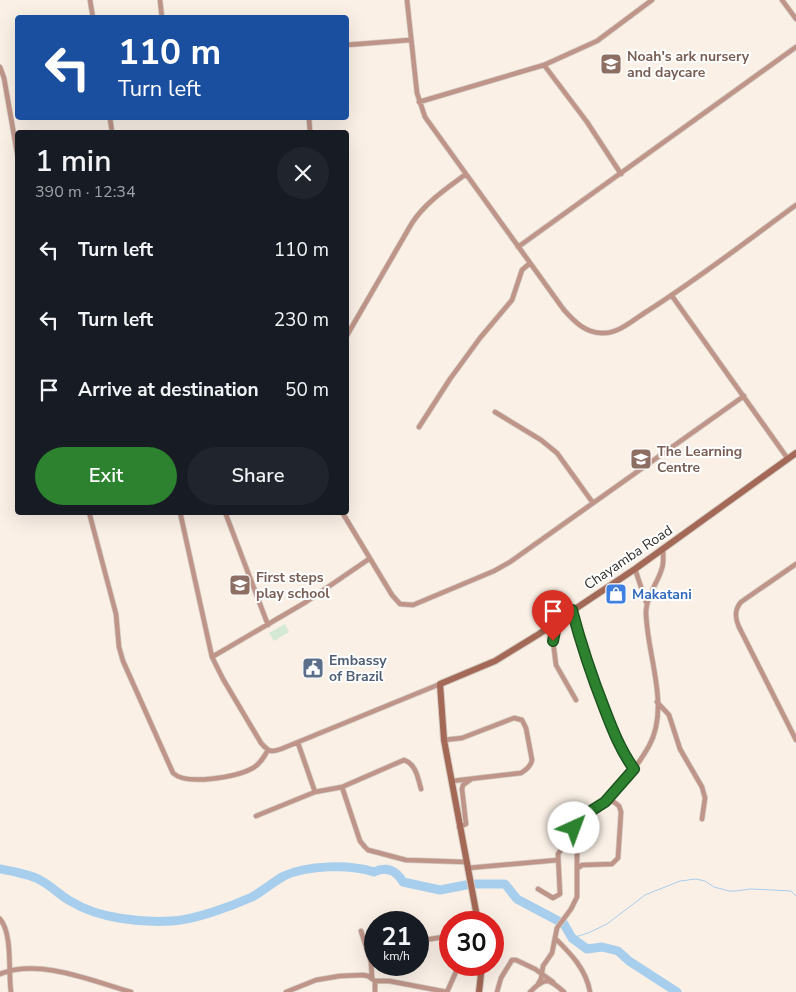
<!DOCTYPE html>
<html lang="en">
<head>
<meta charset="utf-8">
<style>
	body { margin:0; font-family:"Nunito Sans",sans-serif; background:#20242c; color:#f1f3f6; height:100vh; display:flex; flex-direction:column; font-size:19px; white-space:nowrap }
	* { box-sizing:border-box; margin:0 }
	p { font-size:16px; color:#9ea1a6 }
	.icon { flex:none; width:28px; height:28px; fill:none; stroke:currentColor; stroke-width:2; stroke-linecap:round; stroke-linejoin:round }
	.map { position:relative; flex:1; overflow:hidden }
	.drawer { position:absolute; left:15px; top:130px; width:334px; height:385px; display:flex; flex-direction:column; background:#171b24; border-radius:5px; box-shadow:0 5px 20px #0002 }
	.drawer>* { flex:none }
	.hud { position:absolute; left:15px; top:15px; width:334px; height:105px; border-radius:5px; box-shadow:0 5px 20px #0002; background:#1a4fa0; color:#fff; overflow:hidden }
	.speed { position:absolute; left:364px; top:911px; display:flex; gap:10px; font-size:25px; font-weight:700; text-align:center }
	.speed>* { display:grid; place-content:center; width:65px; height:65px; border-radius:50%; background:#171b24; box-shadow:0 5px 20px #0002; line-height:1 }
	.speed small { font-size:12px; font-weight:400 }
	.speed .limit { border:8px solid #d22; background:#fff; color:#111 }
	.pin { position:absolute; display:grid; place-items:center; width:42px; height:42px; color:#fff; margin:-51px -21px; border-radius:50% 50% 50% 0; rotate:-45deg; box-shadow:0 0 5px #0007 }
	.pin .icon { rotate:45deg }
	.me { position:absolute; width:55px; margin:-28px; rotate:43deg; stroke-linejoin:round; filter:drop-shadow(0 0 4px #0008) }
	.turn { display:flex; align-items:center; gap:18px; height:105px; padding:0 20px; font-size:22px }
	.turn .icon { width:65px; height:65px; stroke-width:2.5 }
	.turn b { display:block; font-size:35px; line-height:42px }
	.round { display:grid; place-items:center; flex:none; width:52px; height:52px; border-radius:26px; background:#20242c }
	.headline { display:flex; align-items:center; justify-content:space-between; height:85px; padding:0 20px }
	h1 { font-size:30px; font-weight:600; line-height:38px }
	.button { display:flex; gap:10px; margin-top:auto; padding:10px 20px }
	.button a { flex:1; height:58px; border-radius:30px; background:#2c822f; color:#fff; font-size:20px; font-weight:600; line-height:58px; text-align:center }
	.button a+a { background:#20242c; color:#f1f3f6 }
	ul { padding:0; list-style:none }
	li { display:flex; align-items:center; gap:15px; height:70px; padding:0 20px }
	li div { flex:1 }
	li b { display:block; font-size:19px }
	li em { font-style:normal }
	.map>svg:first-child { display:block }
	.pitch { fill:#d4e9d3 }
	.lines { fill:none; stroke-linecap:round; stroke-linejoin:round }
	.stream { stroke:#a8ceed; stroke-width:1 }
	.river { stroke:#a8ceed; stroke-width:9 }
	.street-casing { stroke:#d5cdc4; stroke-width:6 }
	.secondary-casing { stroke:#d5cdc4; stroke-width:8 }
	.street { stroke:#bf9589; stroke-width:4.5 }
	.secondary { stroke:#a36856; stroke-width:6 }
	.route-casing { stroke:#1d541f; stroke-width:12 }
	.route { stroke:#2c822f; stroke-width:9 }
	.labels { text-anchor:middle; stroke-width:4; stroke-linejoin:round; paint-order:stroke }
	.education-label { font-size:14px; font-weight:bold; fill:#785e54; stroke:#fff; text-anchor:start }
	.street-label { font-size:14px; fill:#2f2b27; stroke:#fff }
	.shop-label { font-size:14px; font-weight:bold; fill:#366cbe; stroke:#fff; text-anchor:start }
	.service-label { font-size:14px; font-weight:bold; fill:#4e5e75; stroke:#fff; text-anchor:start }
</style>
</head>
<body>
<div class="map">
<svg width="796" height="992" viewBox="0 0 796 992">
	<rect width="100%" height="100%" fill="#faf0e6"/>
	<path class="pitch" d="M285,624L289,632L274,641L269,633Z"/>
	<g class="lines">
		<path class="stream" d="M572,938L588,933L607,924L645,895L680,881L696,879L705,881L714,887L729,891H736L750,889L773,890L791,891L796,896"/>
		<path class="river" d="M0,869C11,871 31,875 40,880C52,886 60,896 72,902C98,918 141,923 172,921C194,920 232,906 252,897C263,891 273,882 284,876C307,865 350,864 374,872C386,866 396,870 403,882L440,890L466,885
			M475,884H505L517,899L564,924L572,938L587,949L602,947L618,951L629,961L677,992"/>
		<g class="street-casing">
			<path id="street" d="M90,0L93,18
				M160,0L162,18
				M407,0L417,93L425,117L564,310C574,321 585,333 602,333C618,334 633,320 646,312C698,279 747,241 796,205
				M782,0L796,19
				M346,45L410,40
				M544,65L587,122L621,174
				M0,67L4,78L18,158
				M419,102L544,65L597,41L652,0
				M110,118L112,132
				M309,118L310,132
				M518,247L796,47
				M672,296L788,459
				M346,337L412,223C426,202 446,189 466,174
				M495,412L541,440L557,453L593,503
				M419,427L450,379L480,338L512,300L522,270L530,263
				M89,512L116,614L119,647L123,661L173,773C186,786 237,777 253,768C260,764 264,757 268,750
				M180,512L212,657L223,679L261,743C268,751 271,753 281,749L440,684
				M225,512L268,625
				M342,512L392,595L400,604L413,605L494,571L510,562L744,396
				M796,564L741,602C734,610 735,618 739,627L796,740
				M635,569L646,602
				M572,611C581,644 592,677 605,710C613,731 621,751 634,769
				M557,622L553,641L556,665L576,700
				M212,657L306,602L369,559
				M657,702L669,715L680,749L702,787L705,798L702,819
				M444,740L462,738L514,718L522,720L526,728L532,760C531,766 526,770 521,773L452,781
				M298,743L315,792
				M342,787L360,841L365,847L368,850L406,860L466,862
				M256,816L315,792L342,787L404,760C416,764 418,778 421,789
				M459,827L466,824L462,789L463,785L470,780
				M468,868L558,860
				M578,868L582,865L612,864L618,858L621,812L619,806L614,802L606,801
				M538,889L553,898L560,894L558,854L567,842V829
				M0,919C13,934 8,972 11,992
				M361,931L371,962L372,978
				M555,938C571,954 586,969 590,992
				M418,941L450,936
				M367,950L375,947
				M0,974C40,958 92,981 131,992
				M538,984L541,979L543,966L552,953L557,928L571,909L577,897V834L574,830C576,815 594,810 604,802C619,791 640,762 649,746C671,706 646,653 646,611C647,594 658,583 662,568C664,563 663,555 663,549
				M286,992L316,980L340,976L363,975L368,976L375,981H389L447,992
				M375,992V981
				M447,992L459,965
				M497,992L501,978L512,960H516L535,969L553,982
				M530,992C546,976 549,979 564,992"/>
		</g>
		<g class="secondary-casing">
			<path id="secondary" d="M478,922L444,740L440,684L495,661L539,634L572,611L635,569L796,453
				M479,992L482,965"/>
		</g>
		<use href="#street" class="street"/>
		<use href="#secondary" class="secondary"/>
	</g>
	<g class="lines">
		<g class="route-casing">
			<path id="route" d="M553,641L557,621L572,610C581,644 592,677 605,710C613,731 621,751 634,769L605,802L583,816L574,828"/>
		</g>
		<use href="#route" class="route"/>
	</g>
	<defs>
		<g id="school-square" transform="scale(1.125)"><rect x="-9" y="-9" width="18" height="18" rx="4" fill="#8d6e63" stroke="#fff"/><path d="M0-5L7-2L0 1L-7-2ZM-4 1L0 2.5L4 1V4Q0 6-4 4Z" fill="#fff"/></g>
		<g id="shop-square" transform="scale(1.125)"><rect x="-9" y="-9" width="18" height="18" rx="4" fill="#3f7fe0" stroke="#fff"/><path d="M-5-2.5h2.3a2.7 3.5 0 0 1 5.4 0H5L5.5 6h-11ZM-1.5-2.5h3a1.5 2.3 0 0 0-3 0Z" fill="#fff"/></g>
		<g id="civic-square" transform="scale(1.125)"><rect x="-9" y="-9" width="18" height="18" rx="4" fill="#5c6f8a" stroke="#fff"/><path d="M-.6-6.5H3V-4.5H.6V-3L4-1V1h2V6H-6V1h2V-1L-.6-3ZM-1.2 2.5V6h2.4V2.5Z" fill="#fff"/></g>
	</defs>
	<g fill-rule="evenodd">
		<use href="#school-square" x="611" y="64"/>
		<use href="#school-square" x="641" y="459"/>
		<use href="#school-square" x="240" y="585"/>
		<use href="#shop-square" x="616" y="594"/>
		<use href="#civic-square" x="313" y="668"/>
	</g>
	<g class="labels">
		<g class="education-label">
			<text x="627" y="61">Noah's ark nursery<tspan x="627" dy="16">and daycare</tspan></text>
			<text x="657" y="456">The Learning<tspan x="657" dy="16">Centre</tspan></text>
			<text x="256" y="582">First steps<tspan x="256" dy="16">play school</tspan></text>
		</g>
		<g class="street-label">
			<text transform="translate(628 557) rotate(-34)" y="5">Chayamba Road</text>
		</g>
		<g class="shop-label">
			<text x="632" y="599">Makatani</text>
		</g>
		<g class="service-label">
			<text x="329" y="665">Embassy<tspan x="329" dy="16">of Brazil</tspan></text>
		</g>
	</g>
</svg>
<div class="speed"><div>21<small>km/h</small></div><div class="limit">30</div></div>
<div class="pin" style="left:553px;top:641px;background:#d93025"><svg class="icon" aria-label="arrive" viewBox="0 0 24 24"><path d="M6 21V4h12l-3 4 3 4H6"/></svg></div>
<svg class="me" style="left:574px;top:828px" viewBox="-20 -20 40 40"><circle r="19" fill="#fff"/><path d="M0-13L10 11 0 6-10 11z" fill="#2c822f"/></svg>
<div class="hud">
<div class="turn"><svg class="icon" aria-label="left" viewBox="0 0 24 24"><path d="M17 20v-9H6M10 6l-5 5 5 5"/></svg><div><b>110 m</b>Turn left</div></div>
</div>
<section class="drawer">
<div class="headline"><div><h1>1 min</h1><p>390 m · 12:34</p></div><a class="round"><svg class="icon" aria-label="close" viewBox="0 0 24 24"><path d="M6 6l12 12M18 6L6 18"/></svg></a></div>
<ul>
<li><svg class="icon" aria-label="left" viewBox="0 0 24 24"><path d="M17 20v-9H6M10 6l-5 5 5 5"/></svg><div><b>Turn left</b></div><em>110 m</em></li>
<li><svg class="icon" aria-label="left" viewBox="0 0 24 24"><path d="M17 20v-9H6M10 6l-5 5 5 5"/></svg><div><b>Turn left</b></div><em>230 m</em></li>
<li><svg class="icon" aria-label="arrive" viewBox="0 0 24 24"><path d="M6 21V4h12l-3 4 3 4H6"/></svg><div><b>Arrive at destination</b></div><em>50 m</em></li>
</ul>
<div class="button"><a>Exit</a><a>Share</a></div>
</section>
</div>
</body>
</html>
